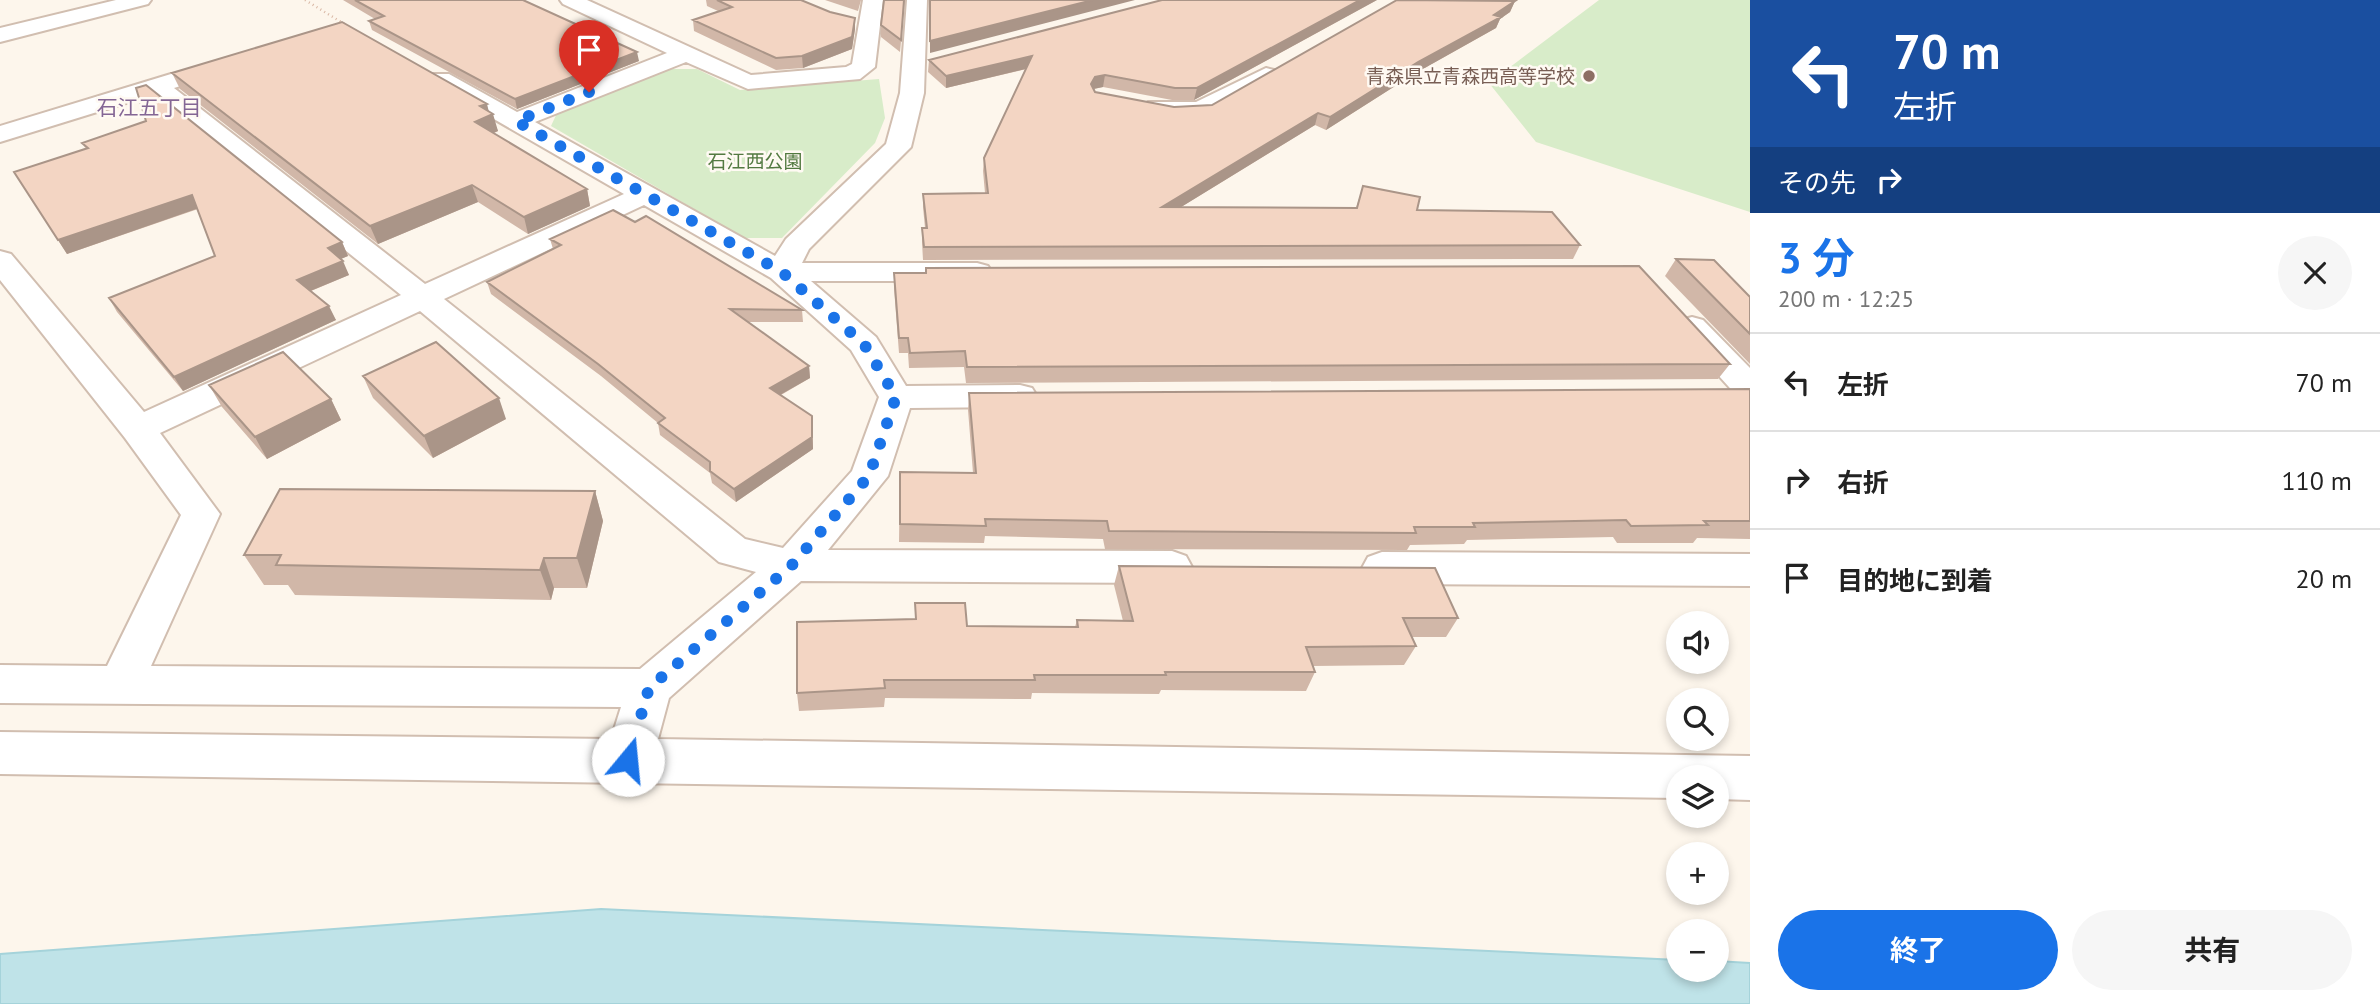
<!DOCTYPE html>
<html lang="ja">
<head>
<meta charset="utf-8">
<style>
	body { margin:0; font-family:"PT Sans","Noto Sans JP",sans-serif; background:#f6f6f6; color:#222; height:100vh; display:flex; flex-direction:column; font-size:26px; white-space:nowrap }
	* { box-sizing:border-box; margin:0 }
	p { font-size:23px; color:#767676 }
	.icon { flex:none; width:38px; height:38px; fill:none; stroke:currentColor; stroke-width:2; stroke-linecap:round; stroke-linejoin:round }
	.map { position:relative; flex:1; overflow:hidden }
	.details { display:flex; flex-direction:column; background:#fff; width:630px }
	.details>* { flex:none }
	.top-card { background:#1a4fa0; color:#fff; overflow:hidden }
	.buttons { position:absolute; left:1666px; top:611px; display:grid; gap:14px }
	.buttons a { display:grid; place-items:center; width:63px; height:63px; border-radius:50%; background:#fff; box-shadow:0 4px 10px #0003; font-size:35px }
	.pin { position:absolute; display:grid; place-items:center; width:60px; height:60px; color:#fff; margin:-72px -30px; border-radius:50% 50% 50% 0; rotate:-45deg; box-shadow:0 0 7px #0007 }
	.pin .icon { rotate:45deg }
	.me { position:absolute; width:77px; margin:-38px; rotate:17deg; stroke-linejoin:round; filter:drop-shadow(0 0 5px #0008) }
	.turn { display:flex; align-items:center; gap:24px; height:147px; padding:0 28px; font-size:32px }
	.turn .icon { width:91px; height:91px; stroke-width:2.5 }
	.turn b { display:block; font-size:49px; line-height:60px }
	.then { display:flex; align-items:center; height:66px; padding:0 28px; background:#0003; gap:14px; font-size:26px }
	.round { display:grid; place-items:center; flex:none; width:74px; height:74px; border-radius:37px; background:#f6f6f6 }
	.summary { display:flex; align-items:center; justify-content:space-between; height:119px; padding:0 28px }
	h1 { font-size:42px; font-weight:700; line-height:52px; color:#1a73e8 }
	.action { display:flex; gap:14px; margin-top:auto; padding:14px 28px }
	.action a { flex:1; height:80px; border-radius:42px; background:#1a73e8; color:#fff; font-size:28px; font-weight:700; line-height:80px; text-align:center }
	.action a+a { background:#f6f6f6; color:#222 }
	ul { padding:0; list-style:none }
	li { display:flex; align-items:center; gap:21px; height:98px; padding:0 28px; border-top:2px solid #e0e0e0 }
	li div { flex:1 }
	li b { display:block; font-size:26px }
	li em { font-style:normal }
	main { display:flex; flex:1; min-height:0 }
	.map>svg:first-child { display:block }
	.green { fill:#d8ecc9 }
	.water { fill:#bfe3e8; stroke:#a5d3da; stroke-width:2 }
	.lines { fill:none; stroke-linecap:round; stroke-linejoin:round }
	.minor-casing { stroke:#d1beb0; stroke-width:4 }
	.path { stroke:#d9b8a5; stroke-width:2.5; stroke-dasharray:1 3.5; stroke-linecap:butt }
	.minor { fill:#fff; fill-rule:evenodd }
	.wall { fill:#d1b7a8 }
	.shaded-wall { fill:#aa9588 }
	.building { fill:#f3d5c3; stroke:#aa9588; stroke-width:2 }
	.route { stroke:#1a73e8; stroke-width:12; stroke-dasharray:0 21.6 }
	.education-dot { fill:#8d6e63; stroke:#fffaf3; stroke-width:2.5 }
	.labels { text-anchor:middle; stroke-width:5; stroke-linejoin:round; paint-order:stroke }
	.far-education-label { font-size:19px; fill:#785e54; stroke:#fffaf3; text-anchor:end }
	.far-park-label { font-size:19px; fill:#537a41; stroke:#fffaf3 }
	.far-neighbourhood-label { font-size:21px; fill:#846695; stroke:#fffaf3 }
</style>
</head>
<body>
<main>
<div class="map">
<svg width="1750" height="1004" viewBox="0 0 1750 1004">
	<rect width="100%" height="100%" fill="#fdf6ec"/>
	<path class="green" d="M1599,0H1750V212L1536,142L1489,83Z
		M669,69H697L740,90L879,79L885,118L875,143L782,238H744L551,126L557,113Z"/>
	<path class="water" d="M601,909L1678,960V970H1717V961L1750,963V1004H0V954Z"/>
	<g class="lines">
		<g class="minor-casing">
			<path id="minor" d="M116,0H151L148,4L0,42V28Z
				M560,0H587L751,75L846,67L852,64L863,0H883L875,67L860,79L748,89L686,62L535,122L775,256L786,239L886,144L900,93L907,0H927L924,93L911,147L809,249L802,263H977L988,266L992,272L988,278L977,281H811L876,337L906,386L1020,385L1032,388L1037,396L1032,404L1020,407L910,408L888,476L828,550L1172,551L1186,556L1192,567L1186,578L1172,583L801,581L669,698L658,739L1750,756V800L1717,799V777H1678V798L0,774V732L611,739L621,707L0,703V665L107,666L181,515L125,438L0,280V251L11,254L144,412L401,295L152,95L0,142V126L171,74H187L191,79L187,84L174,88L425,284L624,194L433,84L429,79L433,74H449L517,112L667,53L563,4ZM644,205L771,278L851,350L879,397L852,471L783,548L745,539L444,299ZM420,311L719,562L756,572L640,669L151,666L220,514L160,433Z
				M1266,68L1274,70L1278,75L1274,80C1227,105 1204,126 1148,112L1145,107L1148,102H1196Z
				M1692,317L1703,320L1750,368V400L1738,397L1681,334L1676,327L1681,320Z
				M1382,552L1750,554V586L1382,584L1368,579L1362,568L1368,557Z"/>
		</g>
		<path class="path" d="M305,0L346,25"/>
		<use href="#minor" class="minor"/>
	</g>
	<path class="wall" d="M343,0H523L639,61L517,109L372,30L369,21L375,19Z
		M706,0H801L855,29L852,49L803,68L776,70L694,31L693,20L718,11L707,6Z
		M825,0H861L858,11Z
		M905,0L900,52L881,37V25Z
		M1377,0L1194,100H1172L1103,87L1094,89L1095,92L1174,107L1212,105L1515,1L1510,12L1500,19L1496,28L1414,74L1326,130L1315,125L1181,207L1356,208L1363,186L1417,210L1580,245L1573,259L923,260L922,242V228H925L923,207V194L985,193L983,171L984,158L1026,69L946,88L928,72L929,60Z
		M172,73L489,112L498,131L494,133L587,189L590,206L528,234L478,202L378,244L180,89Z
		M82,143L342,242L348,256L340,259L349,275L311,291L336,320L183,391L117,312L109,298L215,256L198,209L67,254L14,172L86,149Z
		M635,222L802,310L803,322H747L809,366L810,378L781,395L812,416L813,449L736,502L712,483L710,473L660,435L658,423L601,376L491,294L487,282L553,249L550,239Z
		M1676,259L1750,297V364L1665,276Z
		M894,273L1730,364L1718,379L966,383L964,367L909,368L908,353H899L894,288Z
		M363,376L506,419L433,458L373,398Z
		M209,385L331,399L341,420L267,459L222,407Z
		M1750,389V539L1697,538L1693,543H1617L1613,537L1467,540L1464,544L1410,545L1407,550L1105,549L1103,539L985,536L984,543L899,542L900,472L973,473L968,410L969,393Z
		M595,491L603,521L587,588H554L551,600L295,595L288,585H264L244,555Z
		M1119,566L1458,618L1446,637H1412L1416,646L1404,665L1313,666L1315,672L1306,691L1161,690L1159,694L1032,693L1031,699L885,698L884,707L799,711L797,693L915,619V603L967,626L1075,627L1077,620L1123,621L1114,585Z"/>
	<path class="shaded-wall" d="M1093,0H1135L930,53V41Z
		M1360,0H1377L1194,100L1197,88Z
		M1515,1L1510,12L1500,19L1496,28L1414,74L1326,130L1330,117Z
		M855,18V29L852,49L803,68L802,56Z
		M637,52L639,61L517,109L515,99Z
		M1032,56L1030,68L946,88V76Z
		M1105,75L1103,87L1093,89L1091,84L1095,77Z
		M487,104L490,116L493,114L498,131L479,139L475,122L480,106Z
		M1318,113L1315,125L1160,220L1162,207Z
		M472,185L478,202L378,244L370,226Z
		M587,189L590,206L528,234L524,217Z
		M192,195L199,208L67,254L58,240Z
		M342,242L348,256L334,262L328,248Z
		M343,261L349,275L303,294L297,280Z
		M329,306L336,320L183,391L174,377Z
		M809,366L810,378L771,400L770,388Z
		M499,398L506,419L433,458L424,436Z
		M331,399L341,420L267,459L255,437Z
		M812,416L813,449L736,502L734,489Z
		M595,491L603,521L587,588L577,558Z
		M544,558L554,588L551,600L540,570Z"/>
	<path class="building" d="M355,0H523L637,52L515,99L369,21L384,16Z
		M717,0H801L830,12L855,18L852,37L802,56L776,58L693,20L732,7Z
		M884,0H904L901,40L881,25Z
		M930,0H1093L930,41Z
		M1162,0H1360L1197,88H1175L1105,75L1095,77L1091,84L1095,92L1174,107L1212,105L1397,0L1515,1L1494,15L1501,17L1418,62L1330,117L1318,113L1162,207L1357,208L1363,186L1420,197L1417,210L1552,212L1580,245L924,247L922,228H927L923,194L988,193L984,158L1032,56L946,76L929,60Z
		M342,22L487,104L480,106L493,114L475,122L587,189L524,217L472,185L370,226L172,73Z
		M146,85L342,242L328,248L343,261L297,280L329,306L174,377L109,298L215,256L192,195L58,240L14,172L88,148L82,143L146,121L136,88Z
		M613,210L635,222L646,216L802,310L730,309L809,366L770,388L812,416V437L734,489L710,471V462L658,423L665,418L598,364L487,282L561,245L550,239Z
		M1676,259L1714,260L1750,297V334Z
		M1639,266L1730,364L967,367L965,351L910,353L908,338H899L894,273H926V268Z
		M436,342L499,398L424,436L363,376Z
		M283,352L331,399L255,437L209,385Z
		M1750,389V521H1704L1708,525L1631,526L1626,520L1473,523L1475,527H1414L1416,533L1109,531L1107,521L985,519L986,526L900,524V472L976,473L969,393Z
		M280,489L595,491L577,558H544L540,570L276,565L281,555H244Z
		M1119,566L1435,568L1458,618H1403L1416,646L1306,647L1315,672H1165L1166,675H1034L1035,680H884L885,688L797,693V622L916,619L915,603H965L967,626L1078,627L1077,620L1133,621Z"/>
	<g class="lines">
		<path class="route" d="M589,92L516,121L782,272L864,344L896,397L869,476L792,565L649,688L628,760"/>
	</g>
	<circle class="education-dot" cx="1589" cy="76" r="7"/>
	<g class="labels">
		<g class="far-education-label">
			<text x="1575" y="83">青森県立青森西高等学校</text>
		</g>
		<g class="far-park-label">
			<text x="755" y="168">石江西公園</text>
		</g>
		<g class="far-neighbourhood-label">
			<text x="149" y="115">石江五丁目</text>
		</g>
	</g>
</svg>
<div class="buttons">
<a><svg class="icon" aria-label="sound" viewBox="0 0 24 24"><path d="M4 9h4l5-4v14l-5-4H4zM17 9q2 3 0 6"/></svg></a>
<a><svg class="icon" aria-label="search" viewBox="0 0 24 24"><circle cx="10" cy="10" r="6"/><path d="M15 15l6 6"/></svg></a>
<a><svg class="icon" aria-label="layers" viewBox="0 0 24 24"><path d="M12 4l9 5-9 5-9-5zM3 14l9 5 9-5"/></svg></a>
<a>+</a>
<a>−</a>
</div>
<div class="pin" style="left:589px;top:92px;background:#d93025"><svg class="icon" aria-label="arrive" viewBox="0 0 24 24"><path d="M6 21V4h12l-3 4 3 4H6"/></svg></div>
<svg class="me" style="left:628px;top:760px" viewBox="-20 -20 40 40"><circle r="19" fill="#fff"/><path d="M0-13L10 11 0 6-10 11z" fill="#1a73e8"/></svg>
</div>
<section class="details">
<div class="top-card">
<div class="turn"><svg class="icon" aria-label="left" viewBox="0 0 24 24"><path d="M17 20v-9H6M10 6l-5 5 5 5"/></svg><div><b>70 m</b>左折</div></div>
<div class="then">その先<svg class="icon" aria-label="right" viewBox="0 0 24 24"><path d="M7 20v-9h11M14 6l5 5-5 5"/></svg></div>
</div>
<div class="summary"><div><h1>3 分</h1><p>200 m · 12:25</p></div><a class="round"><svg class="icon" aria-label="close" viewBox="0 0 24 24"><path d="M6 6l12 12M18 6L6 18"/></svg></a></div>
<ul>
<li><svg class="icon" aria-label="left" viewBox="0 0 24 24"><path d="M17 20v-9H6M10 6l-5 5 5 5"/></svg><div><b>左折</b></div><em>70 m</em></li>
<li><svg class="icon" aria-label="right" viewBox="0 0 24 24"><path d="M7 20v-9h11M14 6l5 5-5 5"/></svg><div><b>右折</b></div><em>110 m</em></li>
<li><svg class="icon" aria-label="arrive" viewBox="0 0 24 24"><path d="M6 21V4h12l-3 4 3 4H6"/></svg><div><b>目的地に到着</b></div><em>20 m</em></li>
</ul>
<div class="action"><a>終了</a><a>共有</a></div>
</section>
</main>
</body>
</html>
